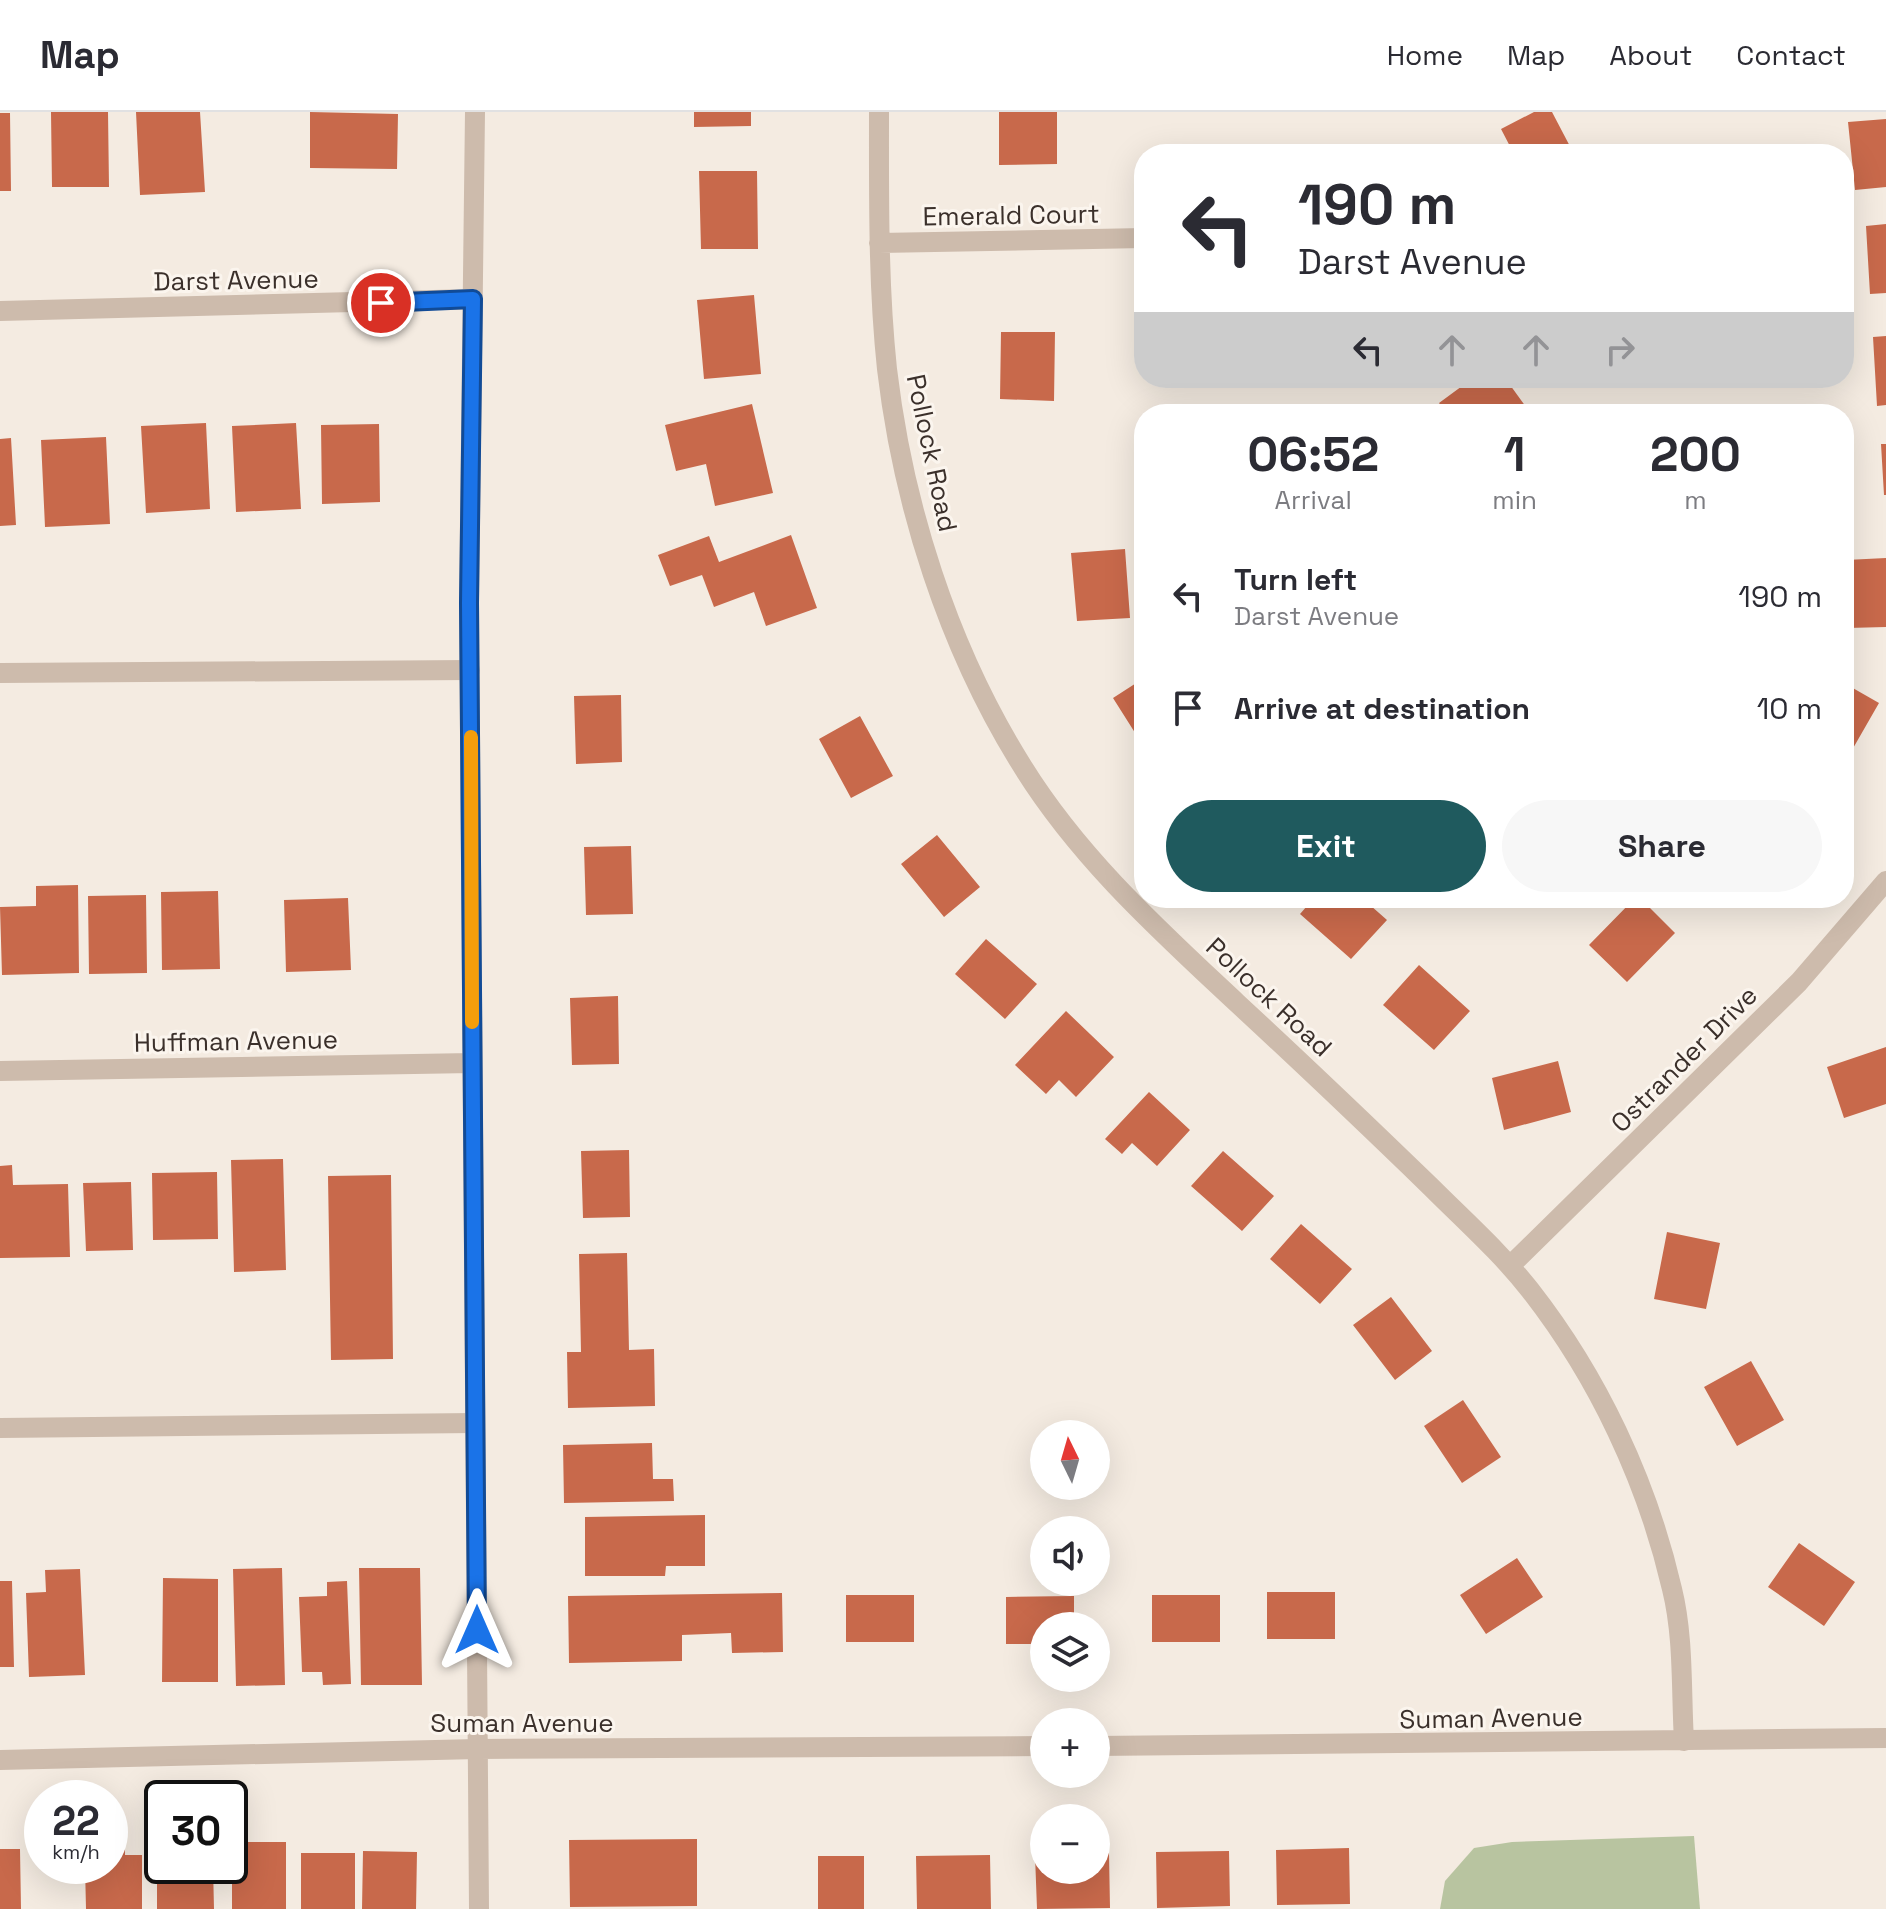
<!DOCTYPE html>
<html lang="en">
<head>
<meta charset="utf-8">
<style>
	body { margin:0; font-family:"Space Grotesk",sans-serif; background:#f7f7f7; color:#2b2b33; height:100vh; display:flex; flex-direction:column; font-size:30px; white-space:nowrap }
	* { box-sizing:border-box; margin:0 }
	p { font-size:26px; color:#7c7c81 }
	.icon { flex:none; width:44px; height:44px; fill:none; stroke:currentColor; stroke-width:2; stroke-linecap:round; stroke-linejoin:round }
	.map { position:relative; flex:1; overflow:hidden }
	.details { position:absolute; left:1134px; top:292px; width:720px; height:504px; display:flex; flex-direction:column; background:#fff; border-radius:32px; box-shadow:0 8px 32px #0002 }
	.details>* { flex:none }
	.top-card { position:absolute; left:1134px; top:32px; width:720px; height:244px; border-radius:32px; box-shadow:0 8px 32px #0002; background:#fff; color:#2b2b33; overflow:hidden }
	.needle { width:52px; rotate:355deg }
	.fabs { position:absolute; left:1030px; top:1308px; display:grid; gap:16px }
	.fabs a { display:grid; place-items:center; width:80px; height:80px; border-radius:50%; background:#fff; box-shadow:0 8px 32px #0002; font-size:40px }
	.speed { position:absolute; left:24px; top:1668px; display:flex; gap:16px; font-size:40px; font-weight:700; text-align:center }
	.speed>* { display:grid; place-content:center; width:104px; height:104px; border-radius:50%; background:#fff; box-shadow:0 8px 32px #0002; line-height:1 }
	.speed small { font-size:20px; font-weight:400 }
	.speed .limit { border:4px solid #111; border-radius:12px; background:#fff; color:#111 }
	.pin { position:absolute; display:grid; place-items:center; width:68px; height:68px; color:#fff; margin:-34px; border:4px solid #fff; border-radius:50%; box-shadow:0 2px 8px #0007 }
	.me { position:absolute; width:88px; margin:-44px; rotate:0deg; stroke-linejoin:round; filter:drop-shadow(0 0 6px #0008) }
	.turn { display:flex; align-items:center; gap:28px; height:168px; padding:0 32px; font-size:36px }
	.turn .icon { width:104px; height:104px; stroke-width:2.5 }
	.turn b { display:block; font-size:56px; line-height:68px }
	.lanes { display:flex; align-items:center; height:76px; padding:0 32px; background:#0003; justify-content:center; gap:40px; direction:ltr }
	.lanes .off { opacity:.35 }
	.eta { display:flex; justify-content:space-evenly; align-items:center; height:136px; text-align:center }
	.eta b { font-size:48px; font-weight:700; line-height:56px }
	.cta { display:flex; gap:16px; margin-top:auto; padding:16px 32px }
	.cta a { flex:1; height:92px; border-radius:48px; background:#1f5a5e; color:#fff; font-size:32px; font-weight:700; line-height:92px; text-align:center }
	.cta a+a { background:#f7f7f7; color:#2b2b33 }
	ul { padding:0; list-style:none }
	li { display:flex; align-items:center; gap:24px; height:112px; padding:0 32px }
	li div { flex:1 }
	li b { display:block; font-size:30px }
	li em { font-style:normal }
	header { display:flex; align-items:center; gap:48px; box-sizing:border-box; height:112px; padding:0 40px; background:#fff; border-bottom:2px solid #e1e1e2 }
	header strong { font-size:38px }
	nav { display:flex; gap:44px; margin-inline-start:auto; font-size:28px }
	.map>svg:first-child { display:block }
	.green { fill:#b8c4a0 }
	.building { fill:#c8694b }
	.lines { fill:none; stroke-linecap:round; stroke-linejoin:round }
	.service { stroke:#cdbbac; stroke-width:20 }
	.minor { stroke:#cdbbac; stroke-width:20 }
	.route-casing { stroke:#114b97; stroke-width:20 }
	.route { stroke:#1a73e8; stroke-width:14 }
	.slow { stroke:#f59e0b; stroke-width:14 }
	.labels { text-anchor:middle; stroke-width:6; stroke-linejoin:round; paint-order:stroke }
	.street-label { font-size:26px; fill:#3b302b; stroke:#fbf5ee }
</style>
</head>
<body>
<header>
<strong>Map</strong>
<nav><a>Home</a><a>Map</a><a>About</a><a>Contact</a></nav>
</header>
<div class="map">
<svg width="1886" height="1797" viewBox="0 0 1886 1797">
	<rect width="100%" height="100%" fill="#f4ebe1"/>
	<path class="green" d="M1694,1724L1700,1797H1440L1445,1769L1474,1736L1512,1730Z"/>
	<path class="building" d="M51,0H108L109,75H52Z
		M136,0H200L205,80L140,83Z
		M310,0L398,2L397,57L310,56Z
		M694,0H751V14L694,15Z
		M999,0H1057V52L999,53Z
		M1534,0H1552L1574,42H1514L1501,17Z
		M0,1H10L11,79H0Z
		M1886,7V75L1855,78L1848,10Z
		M699,59H757L758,137H701Z
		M1886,112V181L1870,182L1866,114Z
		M754,183L761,262L704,267L697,188Z
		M1001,220H1055L1054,289L1000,287Z
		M1886,224V293L1877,294L1873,225Z
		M1473,266H1505L1526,295L1516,302H1447L1439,291Z
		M752,292L773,381L715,394L706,352L676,359L665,313Z
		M206,311L210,397L146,401L141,314Z
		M296,311L301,397L236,400L232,314Z
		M379,312L380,390L322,392L321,313Z
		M106,325L110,412L45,415L41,328Z
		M11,326L16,413L0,414V327Z
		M1881,332H1886V383H1884Z
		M791,423L817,496L766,514L754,480L714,495L702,463L670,474L658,443L709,424L719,450Z
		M1125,437L1130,506L1077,509L1071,441Z
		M1886,446V515L1847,516L1846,448Z
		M1144,566V635L1113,586Z
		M1844,571L1879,591L1844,652Z
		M621,583L622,650L576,652L574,584Z
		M860,604L893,664L851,686L819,627Z
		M937,723L980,775L944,805L901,752Z
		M631,734L633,802L586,803L584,735Z
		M78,773L79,861L2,863L0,795L36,794V774Z
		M218,779L220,857L162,858L161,780Z
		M146,783L147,861L89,862L88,784Z
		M348,786L351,858L286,860L284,788Z
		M1314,786H1362L1387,808L1351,847L1300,802Z
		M1635,786H1640L1675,821L1627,870L1589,833Z
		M986,827L1037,872L1005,907L955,862Z
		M1419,853L1470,899L1434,938L1383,893Z
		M618,884L619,952L572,953L570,886Z
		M1066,899L1114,945L1076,985L1059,968L1046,982L1015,953Z
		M1886,935V992L1844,1006L1827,955Z
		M1558,949L1571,1000L1504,1018L1492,966Z
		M1149,980L1190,1018L1157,1054L1132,1031L1122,1042L1105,1027Z
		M629,1038L630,1105L583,1106L581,1039Z
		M1223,1039L1274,1084L1242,1119L1191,1074Z
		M283,1047L286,1158L234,1160L231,1048Z
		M12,1053L13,1073L68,1072L70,1145L0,1146V1054Z
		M217,1060L218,1127L153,1128L152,1061Z
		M391,1063L393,1247L331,1248L328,1064Z
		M131,1070L133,1138L86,1139L83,1071Z
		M1301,1112L1352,1157L1320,1192L1270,1147Z
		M1667,1120L1720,1131L1706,1197L1654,1187Z
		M627,1141L629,1238L654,1237L655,1294L568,1296L567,1240H581L579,1142Z
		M1391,1185L1432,1239L1395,1268L1353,1213Z
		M1751,1249L1784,1308L1737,1334L1704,1275Z
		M1463,1288L1501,1345L1462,1371L1424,1314Z
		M652,1331L653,1367H673L674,1389L564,1391L563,1333Z
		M705,1403V1454H666L665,1464H585V1405Z
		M1799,1431L1855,1470L1824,1514L1768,1475Z
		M1517,1446L1543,1485L1486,1522L1460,1483Z
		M282,1456L285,1573L236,1574L233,1457Z
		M359,1456H420L422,1573H361Z
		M80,1457L85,1563L29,1565L26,1481L46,1480L45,1458Z
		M163,1466L218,1467V1570H162Z
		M0,1469H12L14,1555H0Z
		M347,1469L351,1572L323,1573L322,1560H302L299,1485L327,1484V1470Z
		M1267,1480H1335V1527H1267Z
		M782,1481L783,1540L732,1541L731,1521L682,1523V1549L569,1551L568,1484Z
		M846,1483H914V1530H846Z
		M1152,1483H1220V1530H1152Z
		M1074,1484V1514H1044V1532H1006V1485Z
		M110,1726H125V1743H142V1797H86L85,1754H110Z
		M697,1727V1794L570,1795L569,1728Z
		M232,1730H286V1797H232Z
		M1349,1736L1350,1792L1277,1793L1276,1738Z
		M0,1737H20L21,1797H0Z
		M363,1739L417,1740L416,1797H362Z
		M1229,1739L1230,1794L1157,1796L1156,1740Z
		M301,1741H355V1797H301Z
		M1109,1741L1110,1796L1037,1797L1035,1743H1044V1758H1096V1742Z
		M157,1742L162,1743V1754H213L214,1797H157Z
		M990,1743L991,1797H917L916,1744Z
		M818,1744H864V1797H818Z"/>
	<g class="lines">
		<path class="service" d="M0,561L470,558
			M0,1316L475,1311"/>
		<path class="minor" d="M475,0L469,491L479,1797
			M879,0C879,86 878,172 887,257C903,393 948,535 1021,652C1078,745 1158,817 1237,891C1303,952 1367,1013 1431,1075C1465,1109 1501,1141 1530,1178C1598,1265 1647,1369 1672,1477C1684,1525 1681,1580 1684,1629
			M879,131L1144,126
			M0,199L473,187
			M0,959L472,951
			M1510,1154L1799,870L1886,769
			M1096,1634L1886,1626
			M0,1648L478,1637L1044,1634"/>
	</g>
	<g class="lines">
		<g class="route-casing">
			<path id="route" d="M381,191L473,187L469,491L477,1518"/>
		</g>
		<use href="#route" class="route"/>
		<path class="slow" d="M471,625L472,910"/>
	</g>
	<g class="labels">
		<g class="street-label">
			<text transform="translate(1011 103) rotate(-1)" y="9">Emerald Court</text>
			<text transform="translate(236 168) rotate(-1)" y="9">Darst Avenue</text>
			<text transform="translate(932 341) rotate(78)" y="9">Pollock Road</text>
			<text transform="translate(1269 885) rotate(43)" y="9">Pollock Road</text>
			<text transform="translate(236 929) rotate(-1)" y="9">Huffman Avenue</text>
			<text transform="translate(1684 947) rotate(-45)" y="9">Ostrander Drive</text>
			<text transform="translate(1491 1606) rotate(-1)" y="9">Suman Avenue</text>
			<text x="522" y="1620">Suman Avenue</text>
		</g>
	</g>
</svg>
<div class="fabs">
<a><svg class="needle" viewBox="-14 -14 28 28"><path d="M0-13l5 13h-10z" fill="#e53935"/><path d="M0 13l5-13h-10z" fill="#7c7c81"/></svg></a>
<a><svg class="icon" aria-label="sound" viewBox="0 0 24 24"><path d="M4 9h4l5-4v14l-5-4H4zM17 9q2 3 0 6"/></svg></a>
<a><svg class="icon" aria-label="layers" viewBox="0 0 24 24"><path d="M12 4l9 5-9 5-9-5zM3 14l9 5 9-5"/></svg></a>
<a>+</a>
<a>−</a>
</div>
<div class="speed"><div>22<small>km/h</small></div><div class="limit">30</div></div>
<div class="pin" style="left:381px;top:191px;background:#d93025"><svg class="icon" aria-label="arrive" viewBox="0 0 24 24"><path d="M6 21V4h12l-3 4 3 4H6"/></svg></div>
<svg class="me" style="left:477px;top:1518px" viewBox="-20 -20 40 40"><path d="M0-17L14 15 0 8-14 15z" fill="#1a73e8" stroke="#fff" stroke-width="4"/></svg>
<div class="top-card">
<div class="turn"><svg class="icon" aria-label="left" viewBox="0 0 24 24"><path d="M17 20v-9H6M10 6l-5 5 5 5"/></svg><div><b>190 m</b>Darst Avenue</div></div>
<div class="lanes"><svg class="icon" aria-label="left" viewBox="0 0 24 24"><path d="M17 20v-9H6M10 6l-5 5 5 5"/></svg><svg class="icon off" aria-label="ahead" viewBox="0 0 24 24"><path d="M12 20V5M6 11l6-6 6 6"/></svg><svg class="icon off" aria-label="ahead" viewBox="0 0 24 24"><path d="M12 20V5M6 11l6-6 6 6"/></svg><svg class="icon off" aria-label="right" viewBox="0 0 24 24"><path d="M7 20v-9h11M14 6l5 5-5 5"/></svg></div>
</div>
<section class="details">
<div class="eta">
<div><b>06:52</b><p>Arrival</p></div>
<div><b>1</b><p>min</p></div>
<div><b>200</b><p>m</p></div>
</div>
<ul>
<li><svg class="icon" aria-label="left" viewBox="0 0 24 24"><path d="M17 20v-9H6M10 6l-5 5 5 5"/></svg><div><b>Turn left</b><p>Darst Avenue</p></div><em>190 m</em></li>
<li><svg class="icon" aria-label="arrive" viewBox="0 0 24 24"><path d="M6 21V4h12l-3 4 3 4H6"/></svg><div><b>Arrive at destination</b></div><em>10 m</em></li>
</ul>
<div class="cta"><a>Exit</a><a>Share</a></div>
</section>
</div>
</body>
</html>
